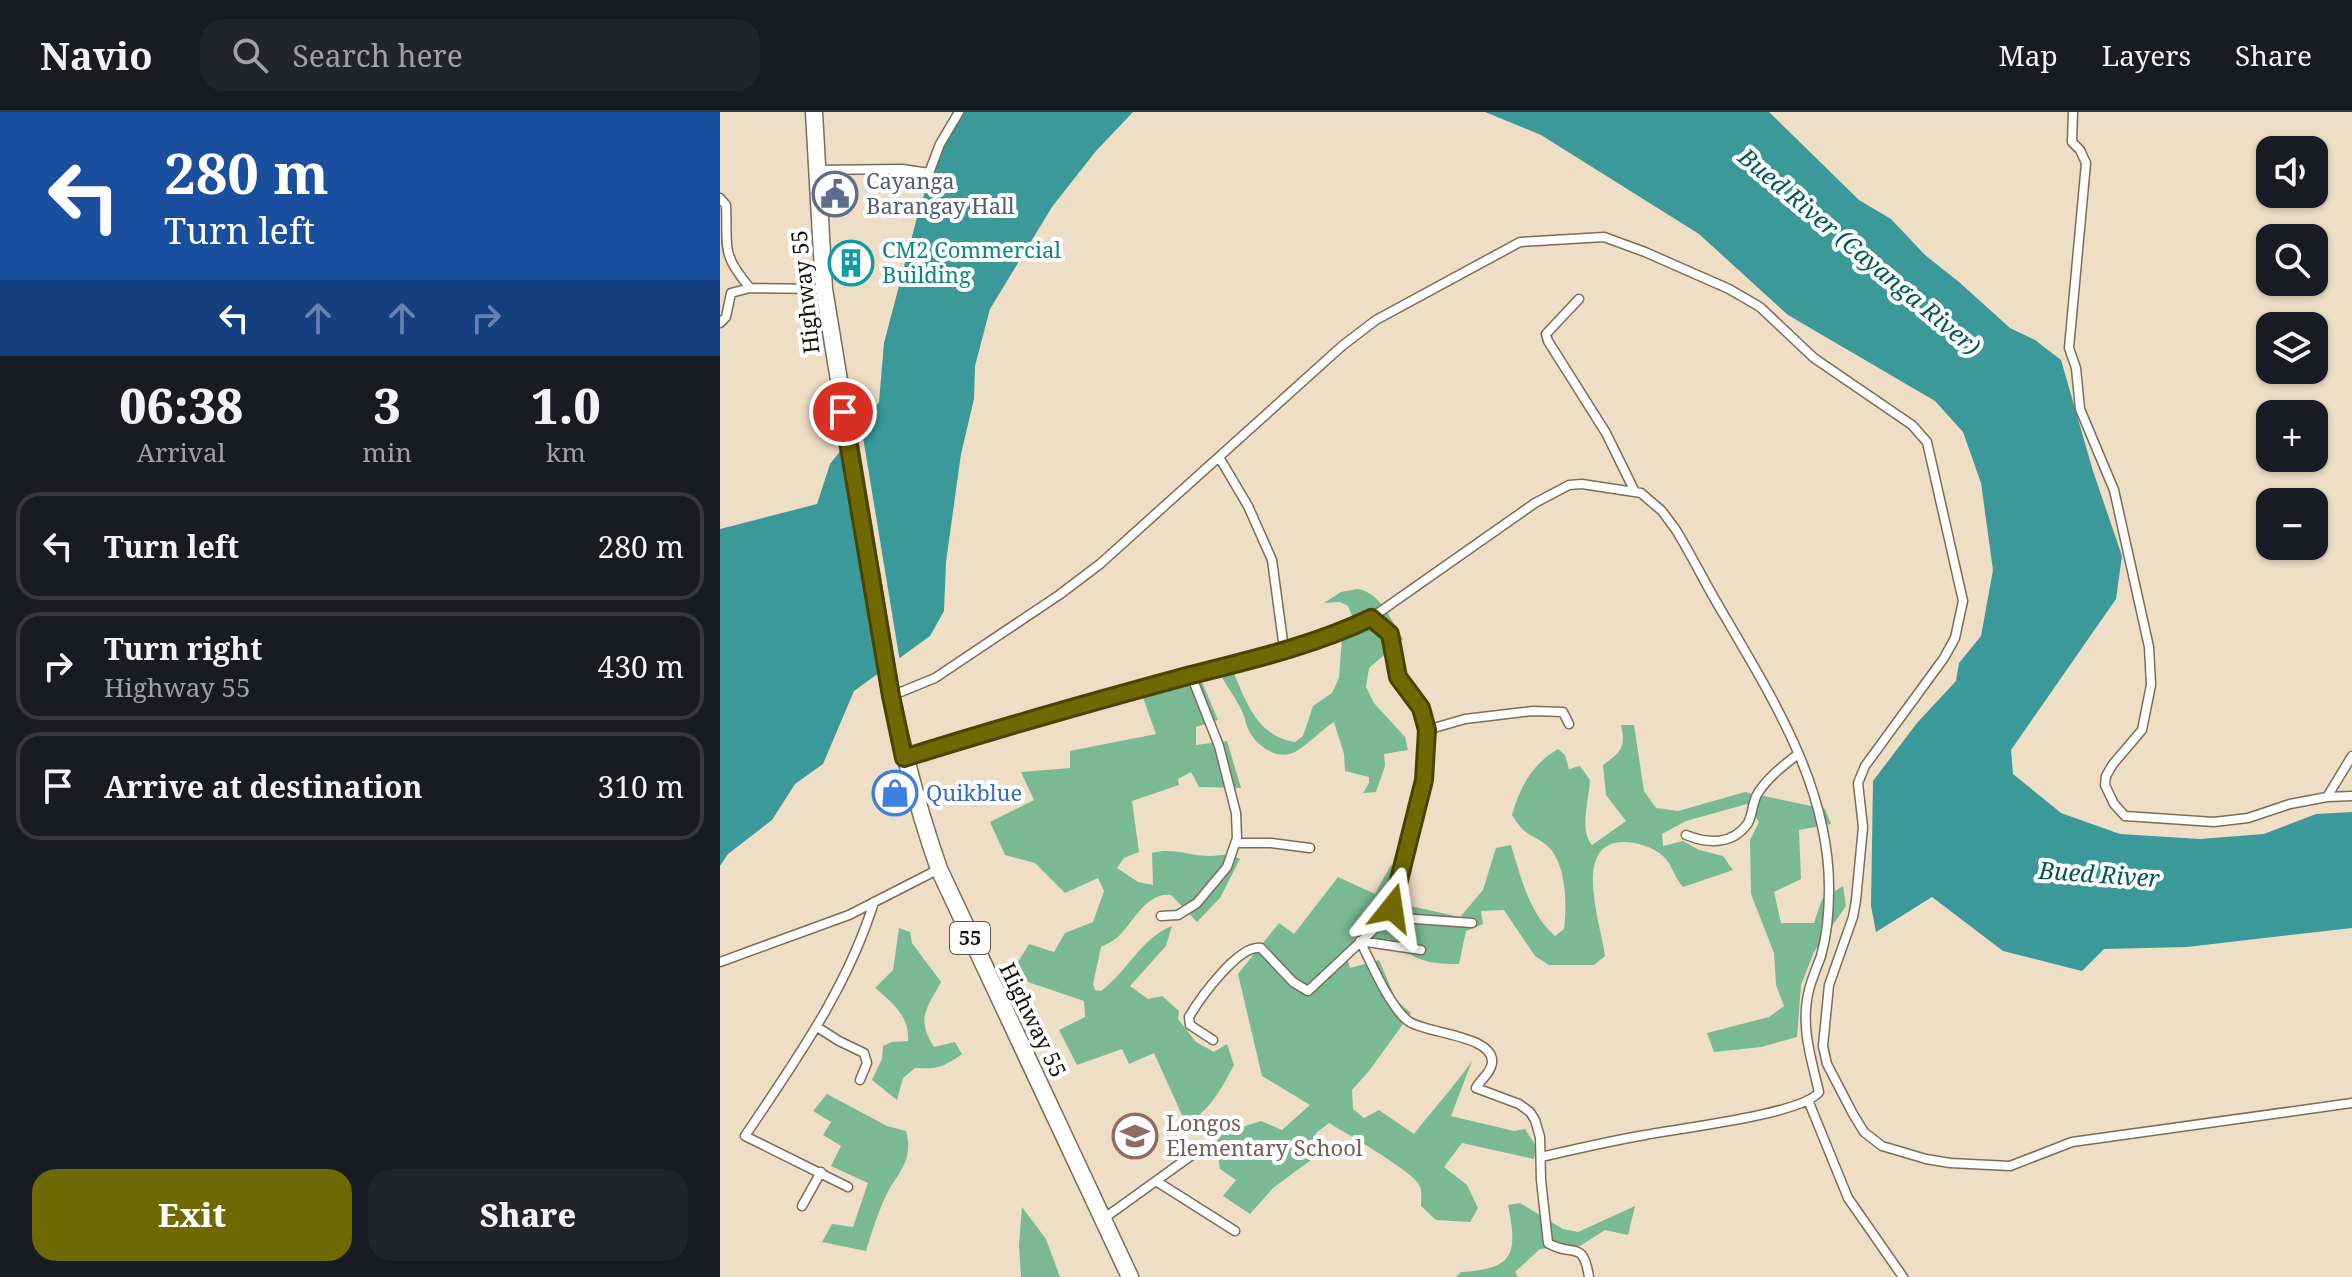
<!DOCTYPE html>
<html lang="en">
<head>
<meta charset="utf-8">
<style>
	body { margin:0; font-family:"Noto Serif",serif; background:#20242c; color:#f1f3f6; height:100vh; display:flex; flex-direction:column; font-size:30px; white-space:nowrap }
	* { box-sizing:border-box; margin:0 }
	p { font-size:26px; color:#9ea1a6 }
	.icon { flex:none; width:44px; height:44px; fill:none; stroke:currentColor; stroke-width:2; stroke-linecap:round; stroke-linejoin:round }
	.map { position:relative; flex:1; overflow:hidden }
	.sheet { display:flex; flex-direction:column; background:#171b24; width:720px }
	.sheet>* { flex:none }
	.banner { background:#1a4fa0; color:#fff; overflow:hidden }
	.controls { position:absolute; left:1536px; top:24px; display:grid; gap:16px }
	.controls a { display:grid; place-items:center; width:72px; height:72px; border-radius:16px; background:#171b24; box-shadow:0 2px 6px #0004; font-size:40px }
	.pin { position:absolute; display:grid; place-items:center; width:68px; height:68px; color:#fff; margin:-34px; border:4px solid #fff; border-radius:50%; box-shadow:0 2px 8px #0007 }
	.me { position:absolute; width:88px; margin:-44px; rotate:15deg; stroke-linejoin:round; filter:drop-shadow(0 0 6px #0008) }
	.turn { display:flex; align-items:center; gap:28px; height:168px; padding:0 32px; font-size:36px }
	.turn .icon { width:104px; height:104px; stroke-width:2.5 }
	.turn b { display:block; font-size:56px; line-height:68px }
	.lanes { display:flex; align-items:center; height:76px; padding:0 32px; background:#0003; justify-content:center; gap:40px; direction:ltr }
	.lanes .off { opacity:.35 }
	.eta { display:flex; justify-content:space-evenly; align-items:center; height:136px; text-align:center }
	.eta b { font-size:48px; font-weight:800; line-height:56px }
	.button { display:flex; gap:16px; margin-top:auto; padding:16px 32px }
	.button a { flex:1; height:92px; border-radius:24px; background:#706901; color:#fff; font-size:32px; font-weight:800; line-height:92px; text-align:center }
	.button a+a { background:#20242c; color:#f1f3f6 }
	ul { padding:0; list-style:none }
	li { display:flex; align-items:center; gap:24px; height:108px; margin:0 16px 12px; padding:0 16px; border:4px solid #363941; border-radius:24px }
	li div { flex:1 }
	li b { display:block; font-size:30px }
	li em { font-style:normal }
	header { display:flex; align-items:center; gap:48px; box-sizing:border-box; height:112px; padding:0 40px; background:#171b24; border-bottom:2px solid #363941 }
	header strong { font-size:38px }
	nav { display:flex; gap:44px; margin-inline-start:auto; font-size:28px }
	.search { width:560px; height:72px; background:#20242c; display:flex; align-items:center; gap:20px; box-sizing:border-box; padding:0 28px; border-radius:24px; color:#9ea1a6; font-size:30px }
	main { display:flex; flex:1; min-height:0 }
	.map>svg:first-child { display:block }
	.forest { fill:#79ba94 }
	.water { fill:#3b9999 }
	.pier { fill:#efdec6 }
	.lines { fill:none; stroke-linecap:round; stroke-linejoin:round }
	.street-casing { stroke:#7c6d57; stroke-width:11 }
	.highway-casing { stroke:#7c6d57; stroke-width:19 }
	.street { stroke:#fff; stroke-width:8 }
	.highway { stroke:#fff; stroke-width:16 }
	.route-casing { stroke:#494401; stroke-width:20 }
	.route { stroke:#706901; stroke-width:14 }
	.labels { text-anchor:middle; stroke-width:8; stroke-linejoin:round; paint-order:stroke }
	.shield { fill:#fff; stroke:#5c5852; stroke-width:2 }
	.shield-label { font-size:20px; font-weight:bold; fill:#161008 }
	.service-label { font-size:22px; fill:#4e5e75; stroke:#fff; text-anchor:start }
	.culture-label { font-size:22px; fill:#0d838f; stroke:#fff; text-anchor:start }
	.street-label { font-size:22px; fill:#161008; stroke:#fff }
	.shop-label { font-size:22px; fill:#366cbe; stroke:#fff; text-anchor:start }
	.education-label { font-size:22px; fill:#785e54; stroke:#fff; text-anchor:start }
	.water-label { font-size:24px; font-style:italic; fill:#015757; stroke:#fff }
</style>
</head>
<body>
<header>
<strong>Navio</strong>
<div class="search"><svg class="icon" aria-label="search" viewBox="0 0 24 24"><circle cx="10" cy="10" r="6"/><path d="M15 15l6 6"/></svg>Search here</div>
<nav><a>Map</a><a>Layers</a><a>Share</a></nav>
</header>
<main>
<section class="sheet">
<div class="banner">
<div class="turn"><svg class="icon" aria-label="left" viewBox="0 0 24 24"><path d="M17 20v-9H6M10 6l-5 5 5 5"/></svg><div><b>280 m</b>Turn left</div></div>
<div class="lanes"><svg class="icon" aria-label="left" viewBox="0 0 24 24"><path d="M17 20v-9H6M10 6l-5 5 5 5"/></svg><svg class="icon off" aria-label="ahead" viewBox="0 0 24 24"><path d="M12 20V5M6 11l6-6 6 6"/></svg><svg class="icon off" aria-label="ahead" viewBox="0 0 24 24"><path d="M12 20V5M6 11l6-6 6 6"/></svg><svg class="icon off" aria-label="right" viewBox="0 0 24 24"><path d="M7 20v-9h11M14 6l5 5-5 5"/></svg></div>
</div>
<div class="eta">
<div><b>06:38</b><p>Arrival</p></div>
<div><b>3</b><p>min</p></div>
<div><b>1.0</b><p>km</p></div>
</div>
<ul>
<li><svg class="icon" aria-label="left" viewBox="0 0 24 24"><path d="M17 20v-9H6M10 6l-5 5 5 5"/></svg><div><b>Turn left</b></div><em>280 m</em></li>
<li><svg class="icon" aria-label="right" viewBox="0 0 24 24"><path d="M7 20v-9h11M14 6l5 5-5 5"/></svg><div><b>Turn right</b><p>Highway 55</p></div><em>430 m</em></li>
<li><svg class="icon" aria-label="arrive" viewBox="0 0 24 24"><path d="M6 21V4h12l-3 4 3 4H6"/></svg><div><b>Arrive at destination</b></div><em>310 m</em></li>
</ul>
<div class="button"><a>Exit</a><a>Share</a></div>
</section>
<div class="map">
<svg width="1632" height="1165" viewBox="0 0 1632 1165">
	<rect width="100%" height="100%" fill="#efdec6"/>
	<path class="forest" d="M637,477C661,480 671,509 683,527L649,556L646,575L654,591L685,625L688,638L664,642L665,654L656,680L643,681L649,671V665L625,659L624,642L614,610C600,619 589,632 575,640C557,649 537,634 529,619C526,613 525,607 523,601C517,588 508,576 501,564L513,559C526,590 538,625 575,630L583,624L593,594L612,581L619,566L623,513L635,511L628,494L620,490L604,491L621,480Z
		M482,570L498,608L476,615V633L507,629L521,676L479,675L471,660L458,667L459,673L412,689L419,740L404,746L397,756L418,770L433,773L432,741C454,735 468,744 490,744C506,744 502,740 520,747L500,786L477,810L451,783C426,780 413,811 398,825C393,829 387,832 381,835L373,872L375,878L381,879C407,860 422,825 452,814L446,834L410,874L428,887L442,884L459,899L458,907L476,930L494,940L507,932L514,953C502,976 490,999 466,1012L434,941L409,952L402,937L357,953L339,918L365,905L364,889L308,870L298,850L309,832L334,840L345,821L373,810L384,779L378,766L345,781L315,751L285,743L270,710L314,688L301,660L350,656V639L436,622L422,583Z
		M901,613H914L924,679L936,696L958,699L1025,680L1105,697L1111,712L1079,718L1081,767L1054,780L1061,811H1094L1102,787L1123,774L1126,794L1094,840L1081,873L1077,925L1041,935L994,940L987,921L1049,905L1064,894L1056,873L1054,841L1031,782L1030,728L1039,710L1027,692L966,709L942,722L943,734L963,729L979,738L1003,744L1013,758L963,775C954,765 952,752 943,744C934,735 914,729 902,730C851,732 882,815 885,844L874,853H829L815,844L784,798L761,799L763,812L746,819L739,852C704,852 696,848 669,827L639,833L627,846L630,856L659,848L676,888L691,901L649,959L632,978L633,997L644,1006L659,998L694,1022C713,997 734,975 752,949L731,1004L794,1019L805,1017L816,1034L814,1047L742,1031L724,1055L747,1073L758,1096L750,1110L716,1108L701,1094C701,1089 702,1080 700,1074C693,1059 627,1022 609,1011L596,1021L595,1045L553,1076L530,1102L503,1084L516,1068L500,1057L496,1030L503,1021L541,1009L562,1018L590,993L542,964L518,862L559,811L574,822L618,765L655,782L671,753L692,758L681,792L740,805L763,778L776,736L791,733C801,766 809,801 835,824L844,817C847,794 847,748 825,732C807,719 806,725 792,703C800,675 812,652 838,637L845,643L849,657L860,654L870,668C869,689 859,717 872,733L906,709L886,683L883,653C901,640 906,636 901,613Z
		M179,816L190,820L192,831L221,870C206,898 196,906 214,935L235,930L242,942C222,956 218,957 195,956L183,966L177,988L152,968L162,947L163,934L172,930L188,929C190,905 172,890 155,876L173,858Z
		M107,982L167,1014L186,1019C195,1052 174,1063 163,1090C156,1106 151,1123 146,1139L102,1130L112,1112L133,1115L148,1071L111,1054L121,1034L103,1023L111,1010L93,999Z
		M800,1091L843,1117L858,1120L915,1094L908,1123L885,1118L860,1134L820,1137L795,1160L798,1165H736L741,1160C794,1157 798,1142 788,1093Z
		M302,1095L326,1127L340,1165H301L299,1133Z"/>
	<path class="water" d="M243,0H413L376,39L332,95L270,197L255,254L254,287L241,342L226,450L224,499L210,524L134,579L103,652L75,672L52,708L8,742L0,754V417L97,392L110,352L159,290L164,231L200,94L223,30Z
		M765,0H1049L1139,88L1171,107L1205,143L1239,170L1290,216L1315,228L1341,248L1373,359L1402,444L1396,487L1291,638L1293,662L1341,701L1400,722L1480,727L1544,722L1596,702L1632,700V816L1467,835L1384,837L1362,859L1283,839L1212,785L1156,820L1151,794L1153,669L1197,611L1236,569L1239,551L1261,524L1273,458L1261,371L1243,320L1215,289L1068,203L979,122L821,23Z"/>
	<path class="pier" d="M140,307L180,550L172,556L158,558L119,334Z"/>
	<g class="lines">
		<g class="street-casing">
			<path id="street" d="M1353,0L1352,30L1360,38L1366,51L1349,236L1356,256L1360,297L1394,378L1429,535L1431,573L1422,618L1393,652L1386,664L1385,673L1394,692L1405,704L1494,710L1528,706L1570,692L1607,685L1632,684
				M97,58L182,57L209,61L220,32L239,0
				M0,86L6,93C8,135 0,141 30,176
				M859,187L826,222L828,229L886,321L915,380
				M0,211L6,205L11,181L30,176L104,177
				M499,345L528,394L552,448L564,537
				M171,584L215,566L339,483L380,452L622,234L656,208L800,130L884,125L925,140L1009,177L1040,195L1094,246L1192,313L1207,330L1243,489L1235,526L1224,546L1145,654L1138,671L1143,715L1136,788L1133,805L1109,873L1103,934L1107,952L1133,1002L1144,1020L1162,1034L1206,1047L1230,1051L1290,1054L1352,1030L1632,991
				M707,618L745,607L813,599L843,600L849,612
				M185,646C280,615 375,589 471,563C531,548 595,533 651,506L815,391L849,373L862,372L921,381L942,399L956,418C973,446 987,475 1004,503C1053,587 1110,677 1109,778C1109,799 1107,823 1101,844C1097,855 1092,866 1089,878C1080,913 1091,946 1099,980C1084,1002 956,1017 925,1023C890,1029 856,1037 821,1045
				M1607,685L1632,644
				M966,723C988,732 1013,733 1028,711C1033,702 1032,690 1038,681C1048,665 1063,654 1078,642
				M516,731H551L590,736
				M441,804L458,803L477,791L507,755L517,726L516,701L499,634L471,563
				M667,805L752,811
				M640,829C651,850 669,894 688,909C706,922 775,923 772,951C771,961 760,968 756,976L799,992L810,1000L815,1008L820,1025L821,1068L828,1131C852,1146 863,1126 869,1165
				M640,829L701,838
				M0,850L129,803L219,757
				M97,915L119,929L144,941L147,951L140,968
				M493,928L470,913L469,905C480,886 519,832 541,836L573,870L588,879L667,805L672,796L704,668L707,618L701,596L675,559L670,522L651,506
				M1088,988L1128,1086L1183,1165
				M436,1069L515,1119
				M128,1075L25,1024C75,949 127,877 154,790
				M82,1094L101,1060
				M383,1107L479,1038"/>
		</g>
		<g class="highway-casing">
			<path id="highway" d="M94,0L104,177L171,584C184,643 199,700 219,757L410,1165"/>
		</g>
		<use href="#street" class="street"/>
		<use href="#highway" class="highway"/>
	</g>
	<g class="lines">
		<g class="route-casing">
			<path id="route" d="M123,300L171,584L184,646C279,616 375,589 471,563C531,548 595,533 651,506L670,522L678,565L701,596L707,618L704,668L672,796"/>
		</g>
		<use href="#route" class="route"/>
	</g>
	<defs>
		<g id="civic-ring" transform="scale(2.3)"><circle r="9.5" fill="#fff" stroke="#5c6f8a" stroke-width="1.5"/><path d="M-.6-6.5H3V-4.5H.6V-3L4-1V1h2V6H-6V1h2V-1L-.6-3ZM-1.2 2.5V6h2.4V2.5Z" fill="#5c6f8a"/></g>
		<g id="building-ring" transform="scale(2.3)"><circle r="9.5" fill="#fff" stroke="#0f9aa8" stroke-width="1.5"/><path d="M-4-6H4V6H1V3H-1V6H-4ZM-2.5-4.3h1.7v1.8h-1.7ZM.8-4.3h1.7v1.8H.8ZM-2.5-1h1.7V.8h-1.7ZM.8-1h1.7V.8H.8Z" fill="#0f9aa8"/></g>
		<g id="shop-ring" transform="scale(2.3)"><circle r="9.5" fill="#fff" stroke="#3f7fe0" stroke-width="1.5"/><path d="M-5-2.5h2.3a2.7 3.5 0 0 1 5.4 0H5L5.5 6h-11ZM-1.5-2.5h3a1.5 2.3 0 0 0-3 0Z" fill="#3f7fe0"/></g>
		<g id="school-ring" transform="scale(2.3)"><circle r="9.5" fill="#fff" stroke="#8d6e63" stroke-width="1.5"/><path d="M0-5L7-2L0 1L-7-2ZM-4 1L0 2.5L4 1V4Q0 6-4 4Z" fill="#8d6e63"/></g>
	</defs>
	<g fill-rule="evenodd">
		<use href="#civic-ring" x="115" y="82"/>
		<use href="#building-ring" x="131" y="151"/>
		<use href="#shop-ring" x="175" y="681"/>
		<use href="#school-ring" x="415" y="1024"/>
	</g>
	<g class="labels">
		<rect class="shield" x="230" y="810" width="40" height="32" rx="6"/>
		<g class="shield-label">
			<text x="250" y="833">55</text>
		</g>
		<g class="service-label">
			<text x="146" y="77">Cayanga<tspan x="146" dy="25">Barangay Hall</tspan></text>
		</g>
		<g class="culture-label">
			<text x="162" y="146">CM2 Commercial<tspan x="162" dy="25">Building</tspan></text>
		</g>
		<g class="street-label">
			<text transform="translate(85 180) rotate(-96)" y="8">Highway 55</text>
			<text transform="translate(313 908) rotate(64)" y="8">Highway 55</text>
		</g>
		<g class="shop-label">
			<text x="206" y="689">Quikblue</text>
		</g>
		<g class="education-label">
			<text x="446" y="1019">Longos<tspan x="446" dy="25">Elementary School</tspan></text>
		</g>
		<g class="water-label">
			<text transform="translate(1139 140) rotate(40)" y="8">Bued River (Cayanga River)</text>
			<text transform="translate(1379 763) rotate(4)" y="8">Bued River</text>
		</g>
	</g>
</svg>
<div class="controls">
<a><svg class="icon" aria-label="sound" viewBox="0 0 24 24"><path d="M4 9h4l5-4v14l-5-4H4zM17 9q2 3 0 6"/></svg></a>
<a><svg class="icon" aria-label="search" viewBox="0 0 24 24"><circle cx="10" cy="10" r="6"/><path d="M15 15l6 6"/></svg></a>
<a><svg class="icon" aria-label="layers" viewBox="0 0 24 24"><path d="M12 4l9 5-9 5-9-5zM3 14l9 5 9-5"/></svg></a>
<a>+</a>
<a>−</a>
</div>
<div class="pin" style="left:123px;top:300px;background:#d93025"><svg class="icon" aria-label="arrive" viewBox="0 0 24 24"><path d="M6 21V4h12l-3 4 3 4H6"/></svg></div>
<svg class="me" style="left:672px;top:796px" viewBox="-20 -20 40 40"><path d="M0-17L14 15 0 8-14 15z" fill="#706901" stroke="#fff" stroke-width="4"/></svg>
</div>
</main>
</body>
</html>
